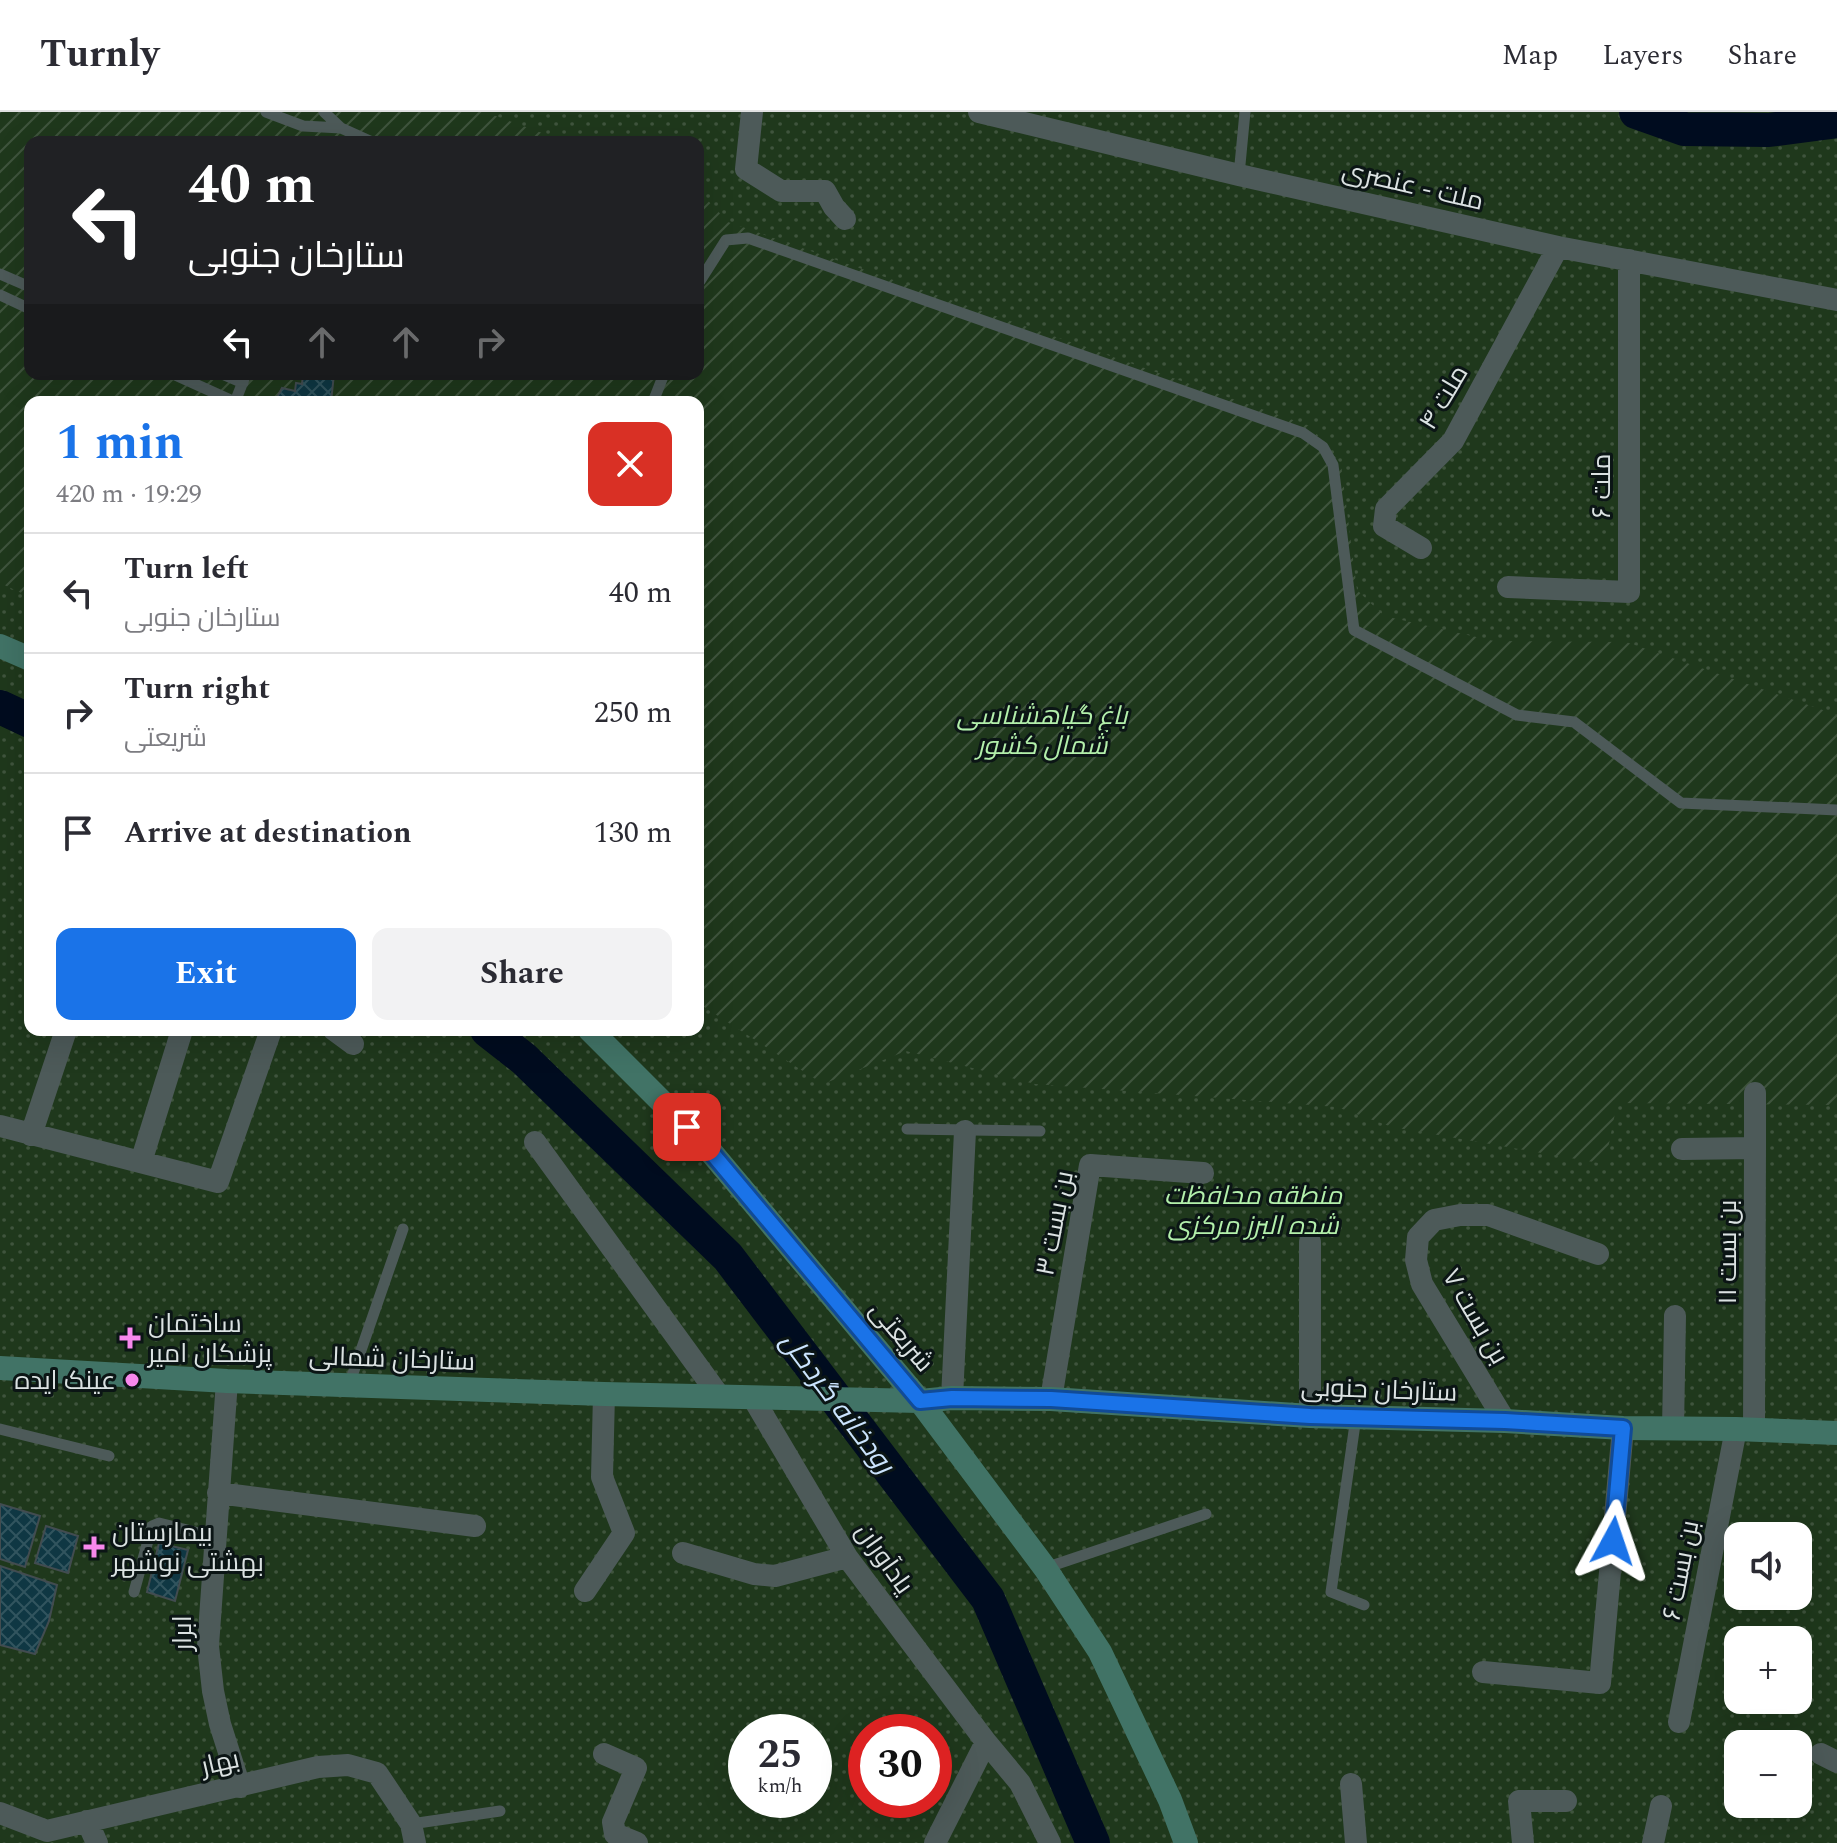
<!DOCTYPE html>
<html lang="en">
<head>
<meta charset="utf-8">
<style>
	body { margin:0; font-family:Spectral,Cairo,serif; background:#f2f2f3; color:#2b2b33; height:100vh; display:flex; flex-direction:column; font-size:30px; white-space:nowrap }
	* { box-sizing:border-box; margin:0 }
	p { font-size:26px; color:#7c7c81 }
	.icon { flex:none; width:44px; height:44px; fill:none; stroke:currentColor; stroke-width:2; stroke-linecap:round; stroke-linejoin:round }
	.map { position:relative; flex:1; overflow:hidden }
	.sheet { position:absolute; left:24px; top:284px; width:680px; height:640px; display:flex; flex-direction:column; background:#fff; border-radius:16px; box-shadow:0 8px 32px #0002 }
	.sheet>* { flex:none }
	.top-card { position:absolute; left:24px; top:24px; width:680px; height:244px; border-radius:16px; box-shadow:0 8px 32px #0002; background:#202124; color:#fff; overflow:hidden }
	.fabs { position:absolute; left:1724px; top:1410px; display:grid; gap:16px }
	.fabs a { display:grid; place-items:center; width:88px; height:88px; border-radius:16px; background:#fff; box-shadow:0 8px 32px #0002; font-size:40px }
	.speed { position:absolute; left:728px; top:1602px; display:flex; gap:16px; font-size:40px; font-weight:700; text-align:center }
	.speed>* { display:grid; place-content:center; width:104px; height:104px; border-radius:50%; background:#fff; box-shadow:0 8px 32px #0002; line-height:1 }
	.speed small { font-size:20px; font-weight:400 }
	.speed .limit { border:12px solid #d22; background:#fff; color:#111 }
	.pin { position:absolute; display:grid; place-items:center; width:68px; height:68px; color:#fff; margin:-34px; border-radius:16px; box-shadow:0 4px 12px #0006 }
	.me { position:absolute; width:88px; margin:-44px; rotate:5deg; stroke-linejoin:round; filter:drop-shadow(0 0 6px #0008) }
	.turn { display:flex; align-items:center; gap:28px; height:168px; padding:0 32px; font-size:36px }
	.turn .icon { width:104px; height:104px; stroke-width:2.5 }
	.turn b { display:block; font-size:56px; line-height:68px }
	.lanes { display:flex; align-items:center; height:76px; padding:0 32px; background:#0003; justify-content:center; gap:40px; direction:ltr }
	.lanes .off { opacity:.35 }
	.round { display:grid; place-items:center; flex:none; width:84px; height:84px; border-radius:16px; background:#f2f2f3 }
	.head { display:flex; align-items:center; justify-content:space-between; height:136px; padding:0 32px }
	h1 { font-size:48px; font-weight:700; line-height:60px; color:#1a73e8 }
	.button { display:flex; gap:16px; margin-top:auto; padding:16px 32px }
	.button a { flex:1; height:92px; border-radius:16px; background:#1a73e8; color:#fff; font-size:32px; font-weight:700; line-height:92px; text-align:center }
	.button a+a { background:#f2f2f3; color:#2b2b33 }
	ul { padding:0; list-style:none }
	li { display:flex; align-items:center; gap:24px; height:120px; padding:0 32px; border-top:2px solid #e1e1e2 }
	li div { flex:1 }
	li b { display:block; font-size:30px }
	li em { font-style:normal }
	header { display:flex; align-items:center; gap:48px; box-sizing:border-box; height:112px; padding:0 40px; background:#fff; border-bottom:2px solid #e1e1e2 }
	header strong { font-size:38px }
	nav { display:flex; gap:44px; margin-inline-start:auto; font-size:28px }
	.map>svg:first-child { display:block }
	.grass { fill:url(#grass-dots); fill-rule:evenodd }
	.garden { fill:url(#garden-furrows) }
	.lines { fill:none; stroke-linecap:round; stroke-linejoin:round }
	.river { stroke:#000c1f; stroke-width:34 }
	.building { fill:url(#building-cross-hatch); stroke:#424c50; stroke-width:2 }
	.lane { stroke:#4d5a59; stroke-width:11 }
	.street { stroke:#4d5a59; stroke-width:22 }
	.secondary { stroke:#417366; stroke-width:24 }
	.route-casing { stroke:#114b97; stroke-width:20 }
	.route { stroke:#1a73e8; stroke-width:14 }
	.poi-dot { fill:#f788ec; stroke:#0b1515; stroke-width:3 }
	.labels { text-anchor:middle; stroke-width:6; stroke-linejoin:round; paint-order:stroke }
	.street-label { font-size:26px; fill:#dbe2e2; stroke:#0b1515 }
	.park-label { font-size:26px; font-style:italic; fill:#b3f0ab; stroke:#0b1515 }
	.poi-label { font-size:26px; fill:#dbe2e2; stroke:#0b1515; text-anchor:start }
	.water-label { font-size:28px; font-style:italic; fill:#cbe4fe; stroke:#0b1515 }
</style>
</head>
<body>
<header>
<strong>Turnly</strong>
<nav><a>Map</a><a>Layers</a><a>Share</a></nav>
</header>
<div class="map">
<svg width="1837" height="1731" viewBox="0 0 1837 1731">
	<defs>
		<pattern id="grass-dots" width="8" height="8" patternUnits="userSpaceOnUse" patternTransform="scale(2)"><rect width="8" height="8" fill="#1f381c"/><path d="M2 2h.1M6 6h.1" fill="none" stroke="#3f543d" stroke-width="1.8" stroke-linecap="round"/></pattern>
		<pattern id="garden-furrows" width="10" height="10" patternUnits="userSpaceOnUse" patternTransform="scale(2)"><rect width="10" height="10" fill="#1f381c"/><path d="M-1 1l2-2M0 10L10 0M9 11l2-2" fill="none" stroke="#3f543d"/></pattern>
		<pattern id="building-cross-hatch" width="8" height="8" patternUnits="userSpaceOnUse" patternTransform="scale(2)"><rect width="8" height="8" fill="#0f3743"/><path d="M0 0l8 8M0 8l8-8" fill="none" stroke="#31545e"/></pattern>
	</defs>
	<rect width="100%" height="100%" fill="#141e1e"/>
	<path class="grass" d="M0,0H1837V1731H0ZM30,30H698V262H30ZM30,290H698V918H30ZM1738,1424H1798V1484H1738ZM1738,1528H1798V1588H1738ZM746,1620H814V1688H746ZM866,1620H934V1688H866ZM1738,1632H1798V1692H1738Z"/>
	<path class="garden" d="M0,0H485L567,30H30V262H698V78L728,110L1310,314L1341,352L1357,478L1384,504L1494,529L1626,530L1837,603V993L1617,991L1605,1052L1392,1015L1337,995L1035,972L906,939L823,972L698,891V290H30V485L0,471Z"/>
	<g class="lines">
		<path class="river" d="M1636,0L1684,17L1769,18L1837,9
			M0,595L30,609
			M487,918L524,947L728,1145L988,1487L1093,1731"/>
	</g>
	<path class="building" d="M303,262H334L331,290L275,289L282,276L295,279L296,271L302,272Z
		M0,1392L40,1404L25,1455L0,1447Z
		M46,1414L78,1424L68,1461L35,1451Z
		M159,1431L188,1438L175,1489L147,1480Z
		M0,1454L57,1473L49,1509L35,1542L0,1533Z"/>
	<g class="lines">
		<path class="lane" d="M266,0L303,14L341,16L372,30
			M324,0L341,16
			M1239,63L1245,0
			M0,162L30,175
			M700,169L726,128L748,126L1303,321L1323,335L1333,353L1354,518L1517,603L1574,610L1681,691L1837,698
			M0,183L30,197
			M173,262L235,290L246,262
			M222,262L243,271
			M653,290L664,262
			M907,1017L1040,1019
			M349,1273L403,1117
			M1356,1305L1331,1480L1364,1493
			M0,1317L109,1344
			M1045,1456L1206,1402
			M134,1480L152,1414L159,1411L215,1425
			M411,1712L500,1699"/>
		<path class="street" d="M752,0L746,57L781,79H825L834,95L845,107
			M979,0L1239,63L1558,135L1837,188
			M1421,436L1384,414L1386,397L1453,329L1558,135
			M1508,475L1629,480V148
			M334,918L353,932
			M0,1014L218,1070L271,918
			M31,1023L66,918
			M535,1030L720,1285
			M1755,1036V981
			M1682,1037L1755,1036L1754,1317
			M141,1050L182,918
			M1310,1130V1304
			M227,1269L208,1534L213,1579L220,1612L240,1675
			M753,1286L847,1445L986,1630L1020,1671L1050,1731
			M952,1286L965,1019
			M1051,1287L1090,1053L1203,1061
			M1505,1309L1422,1172L1416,1148L1418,1125L1434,1108L1460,1103H1488L1598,1142
			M1673,1317L1675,1204
			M218,1381L475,1414
			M683,1441L754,1462L775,1464L847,1445
			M585,1479L624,1421L602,1365L604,1282
			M1483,1560L1600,1571L1623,1316
			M1679,1610L1736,1317
			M604,1642L636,1656L613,1710L615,1722L637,1731
			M1821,1642L1837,1650
			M1351,1672L1356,1731
			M0,1701L47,1719L318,1655L348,1653L377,1661L411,1712L415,1731
			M87,1709L97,1731
			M935,1731L986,1630
			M1523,1731L1519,1689H1566
			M1653,1731L1661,1694"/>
		<path class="secondary" d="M0,534L30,547
			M590,918L706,1034L920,1289L1045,1456L1100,1540L1170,1688L1186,1731
			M0,1256L227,1269L604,1282L920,1289L952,1286L1051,1287L1310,1304L1505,1309L1623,1316L1736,1317L1837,1321"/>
	</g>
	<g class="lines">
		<g class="route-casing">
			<path id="route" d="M687,1015L706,1034L920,1289L952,1286L1051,1287L1310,1304L1505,1309L1623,1316L1613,1429"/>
		</g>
		<use href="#route" class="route"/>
	</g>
	<g class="poi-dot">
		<path d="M126 1214h8v8h8v8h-8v8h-8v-8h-8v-8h8z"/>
		<circle cx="132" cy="1268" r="8"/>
		<path d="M90 1423h8v8h8v8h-8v8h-8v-8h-8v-8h8z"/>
	</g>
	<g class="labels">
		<g class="street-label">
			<text transform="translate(1413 73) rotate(13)" y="9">ملت - عنصری</text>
			<text transform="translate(1443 285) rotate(-59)" y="9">ملت ۴</text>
			<text transform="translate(1601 374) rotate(-90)" y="9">ملت ۶</text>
			<text transform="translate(1054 1111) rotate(-79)" y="9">بن بست ۳</text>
			<text transform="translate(1727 1140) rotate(-90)" y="9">بن بست ۱۱</text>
			<text transform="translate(1476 1204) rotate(60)" y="9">بن بست ۷</text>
			<text transform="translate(902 1224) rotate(50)" y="9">شریعتی</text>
			<text transform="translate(392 1246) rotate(2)" y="9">ستارخان شمالی</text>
			<text transform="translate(1379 1277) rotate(2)" y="9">ستارخان جنوبی</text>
			<text transform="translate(885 1446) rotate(55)" y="9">یادآوران</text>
			<text transform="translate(1680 1458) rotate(-79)" y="9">بن بست ۶</text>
			<text transform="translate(182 1521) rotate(-90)" y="9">ابرار</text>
			<text transform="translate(220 1650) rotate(-13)" y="9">بهار</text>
		</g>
		<g class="park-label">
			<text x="1042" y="612">باغ گیاهشناسی<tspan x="1042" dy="30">شمال کشور</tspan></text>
			<text x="1253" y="1092">منطقه محافظت<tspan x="1253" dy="30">شده البرز مرکزی</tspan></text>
		</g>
		<g class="poi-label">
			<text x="148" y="1220">ساختمان<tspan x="148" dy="30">پزشکان امیر</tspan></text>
			<text x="116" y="1277" text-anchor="end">عینک ایده</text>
			<text x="112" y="1429">بیمارستان<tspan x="112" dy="30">بهشتی نوشهر</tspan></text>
		</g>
		<g class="water-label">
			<text transform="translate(838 1290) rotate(53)" y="10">رودخانه گردکل</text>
		</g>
	</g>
</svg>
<div class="fabs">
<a><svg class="icon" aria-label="sound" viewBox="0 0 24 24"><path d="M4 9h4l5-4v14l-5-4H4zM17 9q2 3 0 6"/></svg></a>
<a>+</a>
<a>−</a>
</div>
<div class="speed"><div>25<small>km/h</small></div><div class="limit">30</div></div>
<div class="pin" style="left:687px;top:1015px;background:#d93025"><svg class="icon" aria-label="arrive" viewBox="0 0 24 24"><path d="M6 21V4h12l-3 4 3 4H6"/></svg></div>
<svg class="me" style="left:1613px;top:1429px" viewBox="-20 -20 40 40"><path d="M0-17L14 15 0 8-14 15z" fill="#1a73e8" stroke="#fff" stroke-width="4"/></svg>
<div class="top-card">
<div class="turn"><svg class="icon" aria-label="left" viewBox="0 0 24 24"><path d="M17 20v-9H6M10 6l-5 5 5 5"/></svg><div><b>40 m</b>ستارخان جنوبی</div></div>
<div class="lanes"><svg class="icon" aria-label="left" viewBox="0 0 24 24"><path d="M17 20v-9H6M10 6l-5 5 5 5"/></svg><svg class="icon off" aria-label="ahead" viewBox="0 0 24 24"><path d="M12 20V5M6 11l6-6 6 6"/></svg><svg class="icon off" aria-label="ahead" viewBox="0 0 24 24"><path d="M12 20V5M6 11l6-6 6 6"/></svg><svg class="icon off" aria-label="right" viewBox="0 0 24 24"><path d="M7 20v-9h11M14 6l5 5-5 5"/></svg></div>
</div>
<section class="sheet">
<div class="head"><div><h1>1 min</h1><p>420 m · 19:29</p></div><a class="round" style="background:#d93025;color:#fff"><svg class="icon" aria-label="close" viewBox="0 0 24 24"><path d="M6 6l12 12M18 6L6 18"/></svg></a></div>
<ul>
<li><svg class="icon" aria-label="left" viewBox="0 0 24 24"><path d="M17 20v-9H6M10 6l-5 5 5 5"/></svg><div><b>Turn left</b><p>ستارخان جنوبی</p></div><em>40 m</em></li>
<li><svg class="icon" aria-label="right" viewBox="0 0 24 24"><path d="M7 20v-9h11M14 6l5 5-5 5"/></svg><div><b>Turn right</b><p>شریعتی</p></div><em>250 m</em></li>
<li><svg class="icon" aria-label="arrive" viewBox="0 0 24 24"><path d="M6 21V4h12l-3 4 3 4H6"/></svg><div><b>Arrive at destination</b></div><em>130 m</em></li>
</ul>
<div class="button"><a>Exit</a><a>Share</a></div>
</section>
</div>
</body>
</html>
